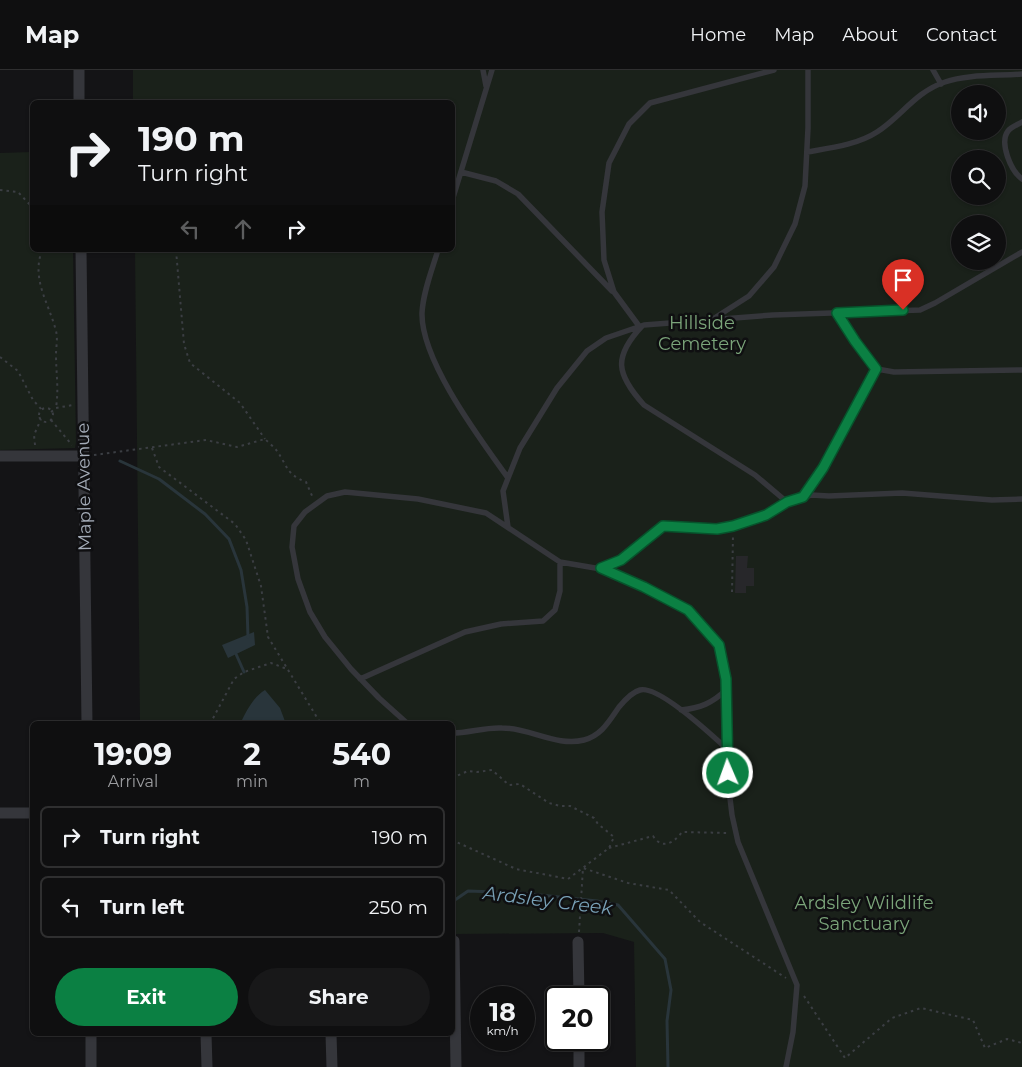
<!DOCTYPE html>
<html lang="en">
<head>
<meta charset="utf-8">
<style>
	body { margin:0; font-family:Montserrat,sans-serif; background:#181819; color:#f1f3f6; height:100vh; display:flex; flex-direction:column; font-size:19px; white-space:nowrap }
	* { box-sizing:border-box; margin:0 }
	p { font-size:16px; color:#9b9c9f }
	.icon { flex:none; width:28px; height:28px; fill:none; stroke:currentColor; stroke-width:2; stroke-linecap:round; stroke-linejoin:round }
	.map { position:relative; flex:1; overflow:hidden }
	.drawer { position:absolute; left:30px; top:651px; width:425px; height:315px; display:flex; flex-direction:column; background:#0f0f10; border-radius:8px; box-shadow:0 1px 4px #0004,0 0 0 1px #2f2f30 }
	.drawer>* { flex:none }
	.hud { position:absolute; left:30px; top:30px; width:425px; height:152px; border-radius:8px; box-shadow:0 1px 4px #0004,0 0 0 1px #2f2f30; background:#0f0f10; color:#f1f3f6; overflow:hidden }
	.tools { position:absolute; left:951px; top:15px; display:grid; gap:10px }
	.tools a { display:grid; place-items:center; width:55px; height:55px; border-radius:50%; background:#0f0f10; box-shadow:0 1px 4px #0004,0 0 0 1px #2f2f30; font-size:25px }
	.speed { position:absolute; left:470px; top:916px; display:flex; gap:10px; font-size:25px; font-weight:700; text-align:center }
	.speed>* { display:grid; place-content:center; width:65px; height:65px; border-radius:50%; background:#0f0f10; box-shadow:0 1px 4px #0004,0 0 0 1px #2f2f30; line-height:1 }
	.speed small { font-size:12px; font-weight:400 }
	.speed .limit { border:2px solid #111; border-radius:8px; background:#fff; color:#111 }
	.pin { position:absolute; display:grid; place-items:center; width:42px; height:42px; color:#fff; margin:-51px -21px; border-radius:50% 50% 50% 0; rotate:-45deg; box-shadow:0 0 5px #0007 }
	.pin .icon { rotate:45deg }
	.me { position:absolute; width:55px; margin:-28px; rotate:358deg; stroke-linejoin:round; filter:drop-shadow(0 0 4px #0008) }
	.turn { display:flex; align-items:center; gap:18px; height:105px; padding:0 25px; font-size:22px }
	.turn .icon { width:65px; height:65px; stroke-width:2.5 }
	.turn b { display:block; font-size:35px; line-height:42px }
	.lanes { display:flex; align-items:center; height:48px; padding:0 25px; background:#0003; justify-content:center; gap:25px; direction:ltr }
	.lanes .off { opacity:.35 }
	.eta { display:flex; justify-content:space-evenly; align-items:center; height:85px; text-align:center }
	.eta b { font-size:30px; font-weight:700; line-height:35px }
	.action { display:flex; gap:10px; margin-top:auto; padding:10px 25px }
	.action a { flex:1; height:58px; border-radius:30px; background:#0b8043; color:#fff; font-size:20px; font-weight:700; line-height:58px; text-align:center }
	.action a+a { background:#181819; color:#f1f3f6 }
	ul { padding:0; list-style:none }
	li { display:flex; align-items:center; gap:15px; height:62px; margin:0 10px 8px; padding:0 15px; border:2px solid #2f2f30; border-radius:8px }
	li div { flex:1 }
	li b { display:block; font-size:19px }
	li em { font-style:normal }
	header { display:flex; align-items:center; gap:30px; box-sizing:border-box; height:70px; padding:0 25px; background:#0f0f10; border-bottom:1px solid #2f2f30 }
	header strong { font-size:24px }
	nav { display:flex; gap:28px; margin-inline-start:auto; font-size:18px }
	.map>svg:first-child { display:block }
	.green { fill:#1a211a; fill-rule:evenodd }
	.water { fill:#29353b }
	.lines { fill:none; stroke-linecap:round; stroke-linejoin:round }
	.stream { stroke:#29353b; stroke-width:3 }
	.building { fill:#27272a }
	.path { stroke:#3b3e43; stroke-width:2; stroke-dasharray:2.5 4; stroke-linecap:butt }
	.service { stroke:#35363b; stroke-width:5.5 }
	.minor { stroke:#35363b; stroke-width:11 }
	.route-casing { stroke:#07532c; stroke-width:12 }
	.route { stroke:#0b8043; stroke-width:9 }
	.labels { text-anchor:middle; stroke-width:5; stroke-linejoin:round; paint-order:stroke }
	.park-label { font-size:18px; fill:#7ba57a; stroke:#0f0f11 }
	.street-label { font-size:18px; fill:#a4acb8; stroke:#0f0f11 }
	.water-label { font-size:19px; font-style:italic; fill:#78a0b6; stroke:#0f0f11 }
</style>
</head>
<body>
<header>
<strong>Map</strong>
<nav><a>Home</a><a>Map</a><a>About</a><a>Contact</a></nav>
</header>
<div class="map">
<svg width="1022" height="997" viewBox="0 0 1022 997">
	<rect width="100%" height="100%" fill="#141416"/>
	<path class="green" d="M133,0H1022V997H636L634,872L603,863L453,864L452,654H140L135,180H452V32H133ZM960,24H998V61H960ZM960,89H998V126H960ZM960,154H998V191H960Z
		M32,82V180H73L76,372L75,378L0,380V83Z"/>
	<path class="water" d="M254,562L255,575L228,588L222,575Z
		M265,620L280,638L286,654H240C246,642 253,627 265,620Z"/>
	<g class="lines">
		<path class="stream" d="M120,391L159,409L205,444L229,469L241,500L247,537L248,567
			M236,584L244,602
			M452,832L468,821L521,823L597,831L618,835L665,889L671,920L667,951L668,997"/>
	</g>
	<path class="building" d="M736,486H748L747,498H754V516H746V523H735Z"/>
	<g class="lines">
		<path class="path" d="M179,32L180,26
			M0,120L18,122L32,137
			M42,180C31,210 49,233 56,261C58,269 56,277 56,284C56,305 59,317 56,338
			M176,180L184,274L190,293L240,333L265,369
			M0,287L18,301L33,330L42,340
			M39 345a7 7 0 1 1 14 0a7 7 0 1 1-14 0Z
			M51,342L56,338L73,335
			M51,350L72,375
			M35,375L34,365L41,349
			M152,378L159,397L235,454L246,470L261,516L268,567L321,654
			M94,385L206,370L237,377L265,369C269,373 274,377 277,381C288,397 286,404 306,412L313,428
			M732,522L733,464
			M210,654L234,609L244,602L271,593L287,599
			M452,708L468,701L477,702L492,700L509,715L520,714L549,733L560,736H570L594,748L598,754L614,767L609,778L568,809L516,799L452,770
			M609,778L653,766C662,780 674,773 682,762L729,763
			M579,862L583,798L628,813L669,820L700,852L786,908
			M804,926L845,988L892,948L921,938L973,950L985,978L1007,969L1022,973"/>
		<path class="service" d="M483,0L486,16
			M933,0L941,14
			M1022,52C1017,55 1011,57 1008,61C999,73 1011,101 1022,109
			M807,82C830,78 857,75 877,62C901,47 915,22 945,12C967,4 999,6 1022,4
			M461,102L496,111L518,124L612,221
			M452,131L492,0
			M438,180C432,200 423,222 422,243C421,291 481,370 508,408
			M837,243L855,271L877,299L894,302L1022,300
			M713,249L749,226L774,197L795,154L805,116L808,58V0
			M639,256L614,222L604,190L602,142L609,93L629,54L650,33L774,0
			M642,256C613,287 616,304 644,335L755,405L787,432
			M803,427L823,399L877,299
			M508,457L503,421L520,378L557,318L587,281L606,268L644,255L773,245L920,240L935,233L1022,182
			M601,499L621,490L637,479L663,456L717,459L733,456L766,445L787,432L811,425L829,426L902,423L992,430L1022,429
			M360,609L465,562L501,554L543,551L555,540L560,521V492
			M681,640C701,638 712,633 726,620
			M408,654L379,628L351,599L325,567L310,542L298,509L292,477L294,456L305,442L327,426L345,422L418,429L486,443L560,492L601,499L644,517L688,540L719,575L726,609L727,703L732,745L738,772L797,915L793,962L786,997
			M452,663C469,663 485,657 502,658C530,658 557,677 584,670C602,665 609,651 619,637C624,631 632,622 640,620C658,615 713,666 727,679"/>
		<path class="minor" d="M79,0V32
			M81,180L87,654
			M0,386H84
			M0,743H32
			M454,871L456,997
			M578,872L579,928
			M91,964V997
			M206,964L207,997
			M331,964L332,997
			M579,970V997"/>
	</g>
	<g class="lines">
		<g class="route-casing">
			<path id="route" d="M728,703L726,609L719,575L688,540L644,517L601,498L621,490L663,456L717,459L733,456L766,445L787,432L803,427L823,398L876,299L855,271L837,243L903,240"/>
		</g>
		<use href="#route" class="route"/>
	</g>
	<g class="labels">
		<g class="park-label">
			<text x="702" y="259">Hillside<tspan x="702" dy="21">Cemetery</tspan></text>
			<text x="864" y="839">Ardsley Wildlife<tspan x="864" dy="21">Sanctuary</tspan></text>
		</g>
		<g class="street-label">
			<text transform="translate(84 417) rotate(-91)" y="6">Maple Avenue</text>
		</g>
		<g class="water-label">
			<text transform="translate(548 830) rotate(7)" y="7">Ardsley Creek</text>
		</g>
	</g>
</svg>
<div class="tools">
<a><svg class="icon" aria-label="sound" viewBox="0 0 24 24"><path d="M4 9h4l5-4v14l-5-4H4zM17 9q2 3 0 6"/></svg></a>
<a><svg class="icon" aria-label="search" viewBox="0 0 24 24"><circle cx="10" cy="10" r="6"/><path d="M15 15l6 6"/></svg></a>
<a><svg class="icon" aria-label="layers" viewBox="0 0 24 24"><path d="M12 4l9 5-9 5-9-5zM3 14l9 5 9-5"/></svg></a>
</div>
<div class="speed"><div>18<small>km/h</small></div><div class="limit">20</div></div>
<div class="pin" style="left:903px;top:240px;background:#d93025"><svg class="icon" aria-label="arrive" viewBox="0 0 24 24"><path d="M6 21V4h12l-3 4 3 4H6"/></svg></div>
<svg class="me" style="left:728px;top:703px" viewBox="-20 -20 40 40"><circle r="17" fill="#0b8043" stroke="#fff" stroke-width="3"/><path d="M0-11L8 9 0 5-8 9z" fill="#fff"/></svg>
<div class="hud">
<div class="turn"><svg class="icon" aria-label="right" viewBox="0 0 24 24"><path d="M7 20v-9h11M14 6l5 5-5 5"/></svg><div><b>190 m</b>Turn right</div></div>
<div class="lanes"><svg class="icon off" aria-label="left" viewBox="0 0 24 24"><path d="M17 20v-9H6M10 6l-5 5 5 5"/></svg><svg class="icon off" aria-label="ahead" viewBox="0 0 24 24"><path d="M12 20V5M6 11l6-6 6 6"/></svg><svg class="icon" aria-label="right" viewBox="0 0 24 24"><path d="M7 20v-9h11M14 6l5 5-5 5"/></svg></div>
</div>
<section class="drawer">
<div class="eta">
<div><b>19:09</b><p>Arrival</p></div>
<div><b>2</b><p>min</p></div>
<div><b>540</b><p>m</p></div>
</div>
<ul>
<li><svg class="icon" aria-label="right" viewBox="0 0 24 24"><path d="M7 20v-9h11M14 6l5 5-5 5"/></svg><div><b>Turn right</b></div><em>190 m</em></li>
<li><svg class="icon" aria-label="left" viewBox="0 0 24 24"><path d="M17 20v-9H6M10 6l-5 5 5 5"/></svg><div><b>Turn left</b></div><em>250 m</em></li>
</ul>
<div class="action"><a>Exit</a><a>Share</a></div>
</section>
</div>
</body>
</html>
